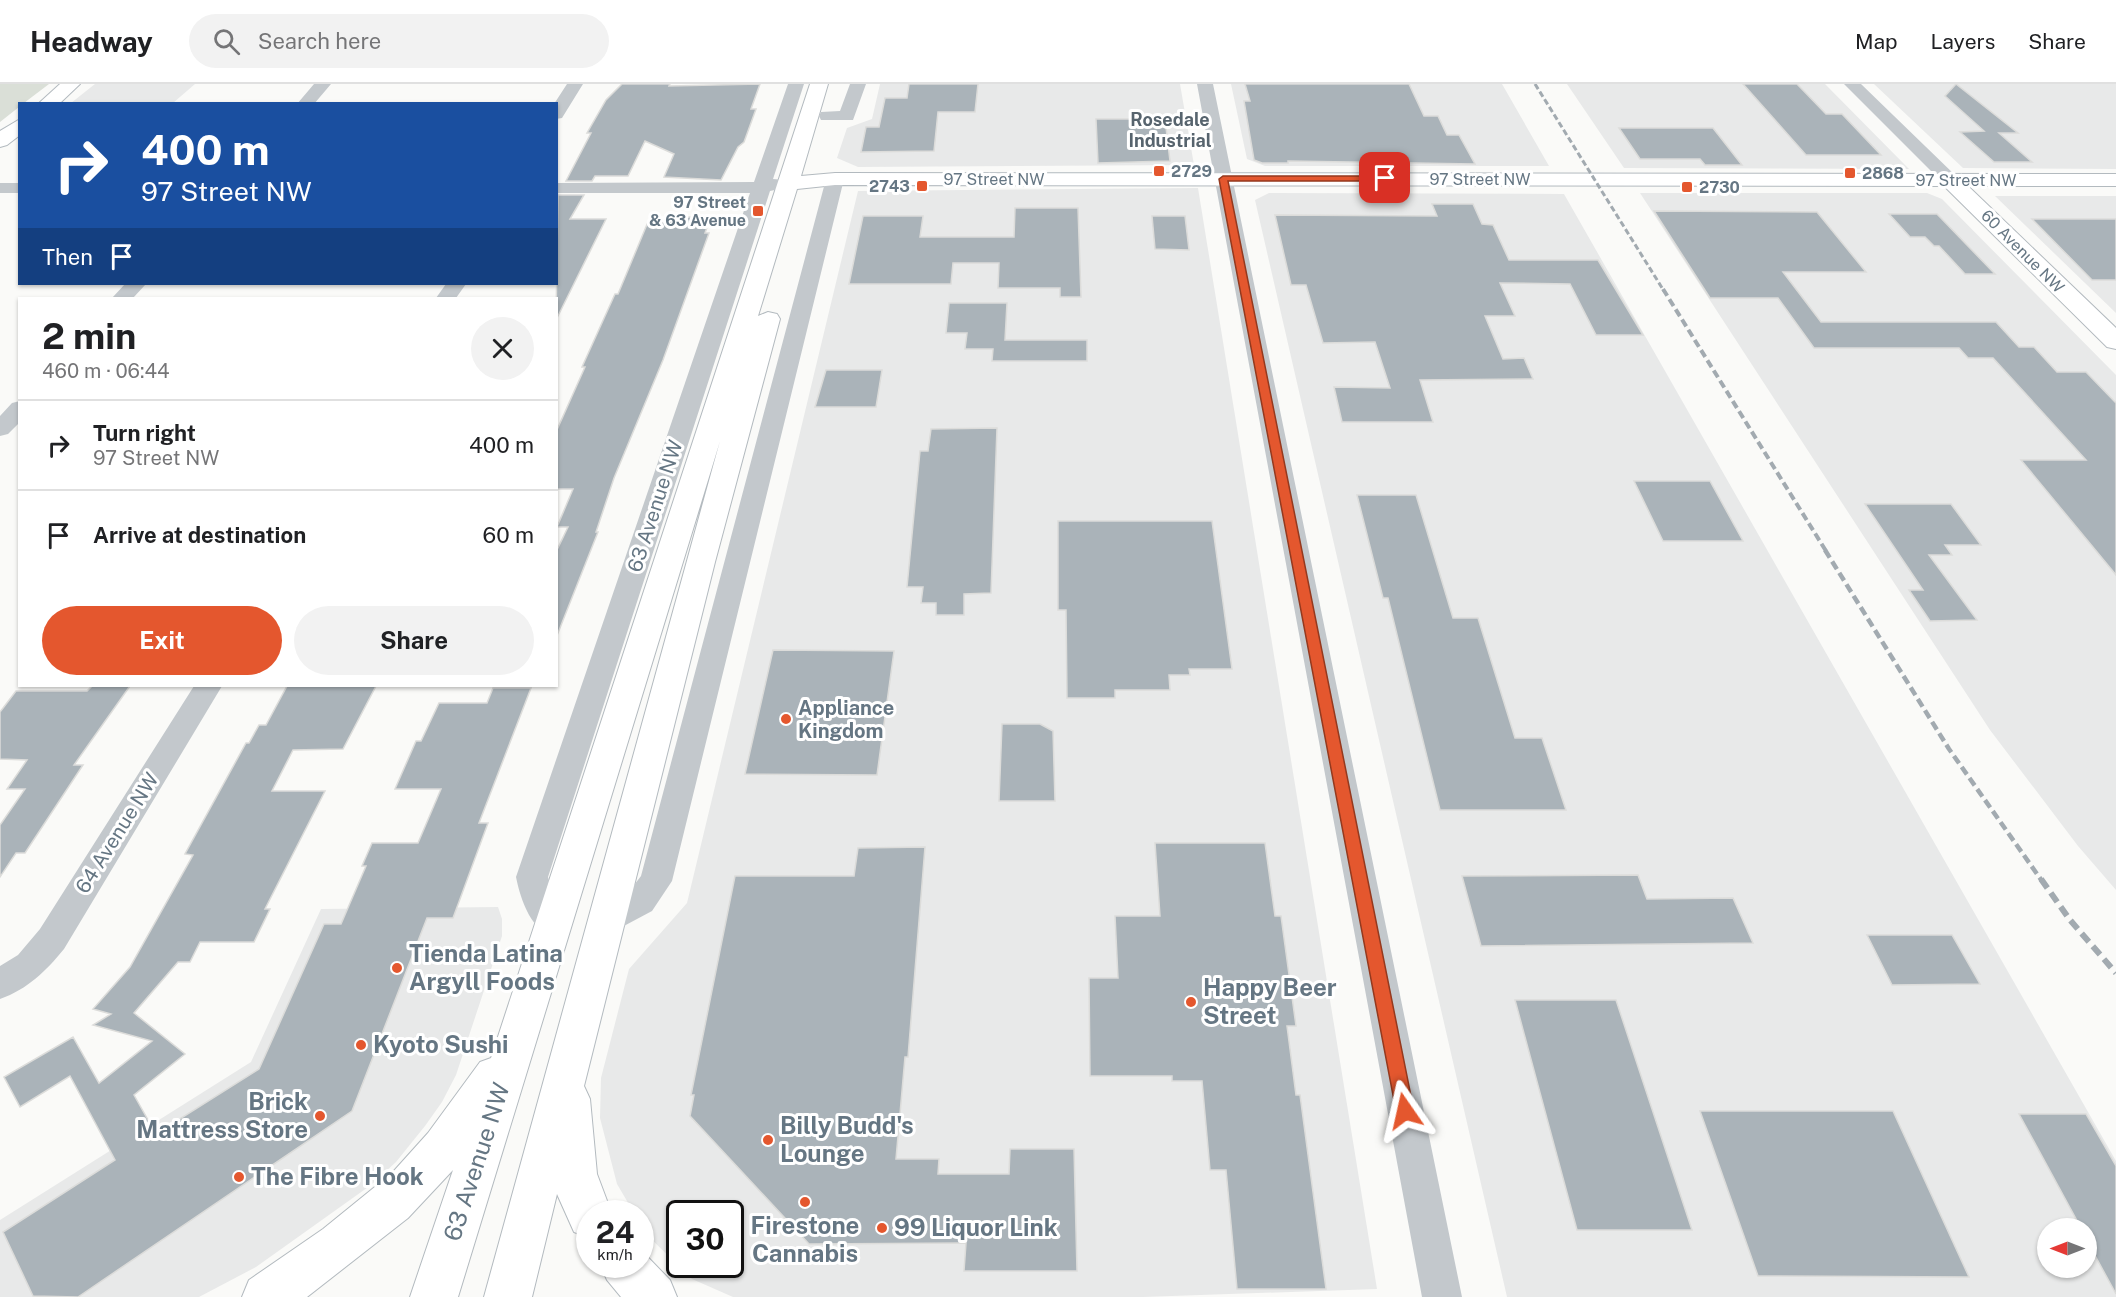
<!DOCTYPE html>
<html lang="en">
<head>
<meta charset="utf-8">
<style>
	body { margin:0; font-family:"Public Sans",sans-serif; background:#f2f2f2; color:#202124; height:100vh; display:flex; flex-direction:column; font-size:22px; white-space:nowrap }
	* { box-sizing:border-box; margin:0 }
	p { font-size:20px; color:#757577 }
	.icon { flex:none; width:33px; height:33px; fill:none; stroke:currentColor; stroke-width:2; stroke-linecap:round; stroke-linejoin:round }
	.map { position:relative; flex:1; overflow:hidden }
	.details { position:absolute; left:18px; top:213px; width:540px; height:390px; display:flex; flex-direction:column; background:#fff; border-radius:0px; box-shadow:0 2px 4px #0004 }
	.details>* { flex:none }
	.top-card { position:absolute; left:18px; top:18px; width:540px; height:183px; border-radius:0px; box-shadow:0 2px 4px #0004; background:#1a4fa0; color:#fff; overflow:hidden }
	.needle { width:39px; rotate:270deg }
	.controls { position:absolute; left:2037px; top:1134px; display:grid; gap:12px }
	.controls a { display:grid; place-items:center; width:60px; height:60px; border-radius:50%; background:#fff; box-shadow:0 2px 4px #0004; font-size:30px }
	.speed { position:absolute; left:576px; top:1116px; display:flex; gap:12px; font-size:30px; font-weight:700; text-align:center }
	.speed>* { display:grid; place-content:center; width:78px; height:78px; border-radius:50%; background:#fff; box-shadow:0 2px 4px #0004; line-height:1 }
	.speed small { font-size:15px; font-weight:400 }
	.speed .limit { border:3px solid #111; border-radius:9px; background:#fff; color:#111 }
	.pin { position:absolute; display:grid; place-items:center; width:51px; height:51px; color:#fff; margin:-26px; border-radius:12px; box-shadow:0 3px 9px #0006 }
	.me { position:absolute; width:66px; margin:-33px; rotate:349deg; stroke-linejoin:round; filter:drop-shadow(0 0 4px #0008) }
	.turn { display:flex; align-items:center; gap:21px; height:126px; padding:0 24px; font-size:27px }
	.turn .icon { width:78px; height:78px; stroke-width:2.5 }
	.turn b { display:block; font-size:42px; line-height:51px }
	.then { display:flex; align-items:center; height:57px; padding:0 24px; background:#0003; gap:12px; font-size:22px }
	.round { display:grid; place-items:center; flex:none; width:63px; height:63px; border-radius:32px; background:#f2f2f2 }
	.headline { display:flex; align-items:center; justify-content:space-between; height:102px; padding:0 24px }
	h1 { font-size:36px; font-weight:700; line-height:45px }
	.cta { display:flex; gap:12px; margin-top:auto; padding:12px 24px }
	.cta a { flex:1; height:69px; border-radius:36px; background:#e4572e; color:#fff; font-size:24px; font-weight:700; line-height:69px; text-align:center }
	.cta a+a { background:#f2f2f2; color:#202124 }
	ul { padding:0; list-style:none }
	li { display:flex; align-items:center; gap:18px; height:90px; padding:0 24px; border-top:2px solid #e0e0e0 }
	li div { flex:1 }
	li b { display:block; font-size:22px }
	li em { font-style:normal }
	header { display:flex; align-items:center; gap:36px; box-sizing:border-box; height:84px; padding:0 30px; background:#fff; border-bottom:2px solid #e0e0e0 }
	header strong { font-size:28px }
	nav { display:flex; gap:33px; margin-inline-start:auto; font-size:21px }
	.search { width:420px; height:54px; background:#f2f2f2; display:flex; align-items:center; gap:15px; box-sizing:border-box; padding:0 21px; border-radius:33px; color:#757577; font-size:22px }
	.map>svg:first-child { display:block }
	.built { fill:#e8e9e9; fill-rule:evenodd }
	.green { fill:#dadfd7 }
	.building { fill:#aab3b9; stroke:#dcdcda; stroke-width:1.5 }
	.lines { fill:none; stroke-linecap:round; stroke-linejoin:round }
	.secondary-casing { stroke:#b3babf; stroke-width:2 }
	.street { fill:#c3c8cc; fill-rule:evenodd }
	.secondary { fill:#fff; fill-rule:evenodd }
	.rail-far3 { stroke:#a2aab0; stroke-width:3; stroke-dasharray:6 3; stroke-linecap:butt }
	.rail-far2 { stroke:#a2aab0; stroke-width:4; stroke-dasharray:8 4; stroke-linecap:butt }
	.rail-far1 { stroke:#a2aab0; stroke-width:4.5; stroke-dasharray:9 4.5; stroke-linecap:butt }
	.rail { stroke:#a2aab0; stroke-width:6; stroke-dasharray:11 6; stroke-linecap:butt }
	.route { fill:#e4572e; stroke:#94391e; stroke-width:1.5 }
	.poi-dot { fill:#e4572e; stroke:#fff; stroke-width:2 }
	.labels { text-anchor:middle; stroke-width:6; stroke-linejoin:round; paint-order:stroke }
	.far-poi-label { font-size:16px; font-weight:bold; fill:#657683; stroke:#fff; text-anchor:start }
	.far-street-label { font-size:16px; fill:#657683; stroke:#fff }
	.far-neighbourhood-label { font-size:18px; font-weight:bold; fill:#57646e; stroke:#fff }
	.street-label { font-size:20px; fill:#657683; stroke:#fff }
	.poi-label { font-size:20px; font-weight:bold; fill:#657683; stroke:#fff; text-anchor:start }
	.near-poi-label { font-size:24px; font-weight:bold; fill:#657683; stroke:#fff; text-anchor:start }
	.near-street-label { font-size:24px; fill:#657683; stroke:#fff }
</style>
</head>
<body>
<header>
<strong>Headway</strong>
<div class="search"><svg class="icon" aria-label="search" viewBox="0 0 24 24"><circle cx="10" cy="10" r="6"/><path d="M15 15l6 6"/></svg>Search here</div>
<nav><a>Map</a><a>Layers</a><a>Share</a></nav>
</header>
<div class="map">
<svg width="2116" height="1213" viewBox="0 0 2116 1213">
	<rect width="100%" height="100%" fill="#fafaf8"/>
	<path class="built" d="M95,0H195L173,19H71Z
		M880,0H1180L1194,81L858,83L837,74L847,44L872,35Z
		M1231,0H1502L1549,82H1265L1247,75Z
		M1567,0H1825L1909,85L1624,84Z
		M1874,0H2116V85L1963,84Z
		M1198,104L1377,1205L1143,1213H733L692,1195L645,1149L641,1141L640,1130L634,1129L617,1100L600,1034L601,994L629,885L687,819L858,107ZM680,1130H730V1180H680Z
		M1269,109L1564,110L2116,1077V1213H1507L1255,116ZM2048,1144H2086V1184H2048Z
		M1640,109H1927L1942,115L2116,291V806L2078,762L1990,646Z
		M1995,112H2116V229Z
		M498,823L502,835V852L456,991L442,1018L425,1042L396,1078L371,1101L256,1183L199,1213H0V1136L251,978L321,825Z"/>
	<path class="green" d="M0,0H49L24,19L20,20L19,23L0,38Z"/>
	<path class="building" d="M622,0H670L669,2L760,0L751,25H756L744,58L738,63L721,96L664,93L674,70L645,57L628,92H595L592,97H566L591,49H587L606,16Z
		M909,0H978L975,28H938L934,67L861,68L866,43H879L885,14H907Z
		M1245,0H1409L1424,32H1438L1447,51H1459L1475,80L1288,77V79H1262L1254,76L1244,17H1250Z
		M1743,0H1797L1826,30H1842L1881,71H1806Z
		M1956,0L2018,49H1999L2032,78H1994L1960,48L1984,47L1945,12Z
		M1096,35H1165L1170,77L1098,79Z
		M1619,44H1713L1742,81H1705L1700,75H1640Z
		M558,111H584L570,135H606L556,236Z
		M1432,120H1473L1482,140L1493,141L1509,176H1598L1643,251H1596L1570,200L1500,199L1515,232H1485L1503,275L1524,274L1533,295L1420,296L1433,338H1342L1334,303L1390,304L1375,258L1323,259L1306,201H1291L1275,131L1437,132Z
		M1015,124H1078L1081,213H1060V204H998L999,179H953L951,200H849L863,132H923L920,153H1014Z
		M1654,127L1817,128L1866,188H1783L1821,238H1996L2019,263H2034L2057,288H2086L2116,319V491L2021,376H2086L1993,274H1968L1959,264H1814L1778,214H1710Z
		M1889,130H1937L1995,190H1965L1939,162H1934L1925,153H1910Z
		M1152,132H1185L1189,166L1155,165Z
		M687,133H711L705,149H709L663,276L614,394L596,448H598L556,554V468L568,443H557L573,405H556V348L585,283H582L615,210H618L648,138H685Z
		M2032,135H2116V196H2092Z
		M949,219H1007L1005,256H1087V277H992L993,265H965L967,249H946Z
		M826,286H882L876,323H815Z
		M997,344L991,509L964,510V531H936V519H921L923,503H907L920,367H928L931,345Z
		M1634,397H1710L1743,457H1663Z
		M1357,411H1416L1453,534H1478L1515,654H1542L1566,726H1440L1388,514H1383Z
		M1865,420H1951L1981,461H1945L1952,471H1929L1977,536L1930,537L1909,506H1923Z
		M1058,437H1212L1232,585H1189L1190,591H1169L1170,606H1115V614H1067L1066,526H1058Z
		M773,566L894,567L877,691L745,690Z
		M92,602H130L74,681H83L25,769H16L0,793V741L25,705H7L27,676L0,675V628L16,607H87Z
		M287,602H376L343,665L293,666L272,707H325L265,825H270L254,858H200L190,878H178L134,929L185,970L134,1011L156,1050L259,985L324,840H341L366,782H362L372,759H418L441,705H395L416,657H421L439,619H487L493,604H531L479,739H488L453,834H427L352,1027L78,1213L33,1212L3,1148L115,1076L70,992L20,1023L4,993L73,953L99,999L152,957L93,941L111,930L93,925L130,883L193,771L185,770L246,659H249L259,641H266Z
		M1002,640H1040L1053,647L1055,717H999Z
		M1155,759H1265L1275,832H1281L1296,942H1287L1296,1011H1300L1326,1205H1237L1226,1086H1210L1202,997H1172V992H1090L1089,894H1118L1115,832H1160Z
		M925,763L908,973H905L896,1075H939L938,1090H1009L1010,1065H1074L1077,1187H964L966,1159L809,1160L690,1032L694,1011H691L735,792H854L858,764Z
		M1638,791L1647,815L1733,814L1753,859L1481,862L1462,792Z
		M1867,851H1952L1980,900L1892,901Z
		M1515,916H1616L1692,1146H1577Z
		M1700,1027H1893L1969,1193L1758,1192Z
		M2019,1030H2086L2116,1082V1210L2086,1155V1144H2081Z"/>
	<g class="lines">
		<g class="secondary-casing">
			<path id="secondary" d="M60,0H80L59,20H38Z
				M810,0H828L801,92L835,89L2116,90V102H1968L2116,244V265L2107,263L1944,102L835,101L797,105L758,232L768,228L777,230L780,235L715,478L584,1002L590,1015L597,1090L612,1130H590V1154L574,1148L557,1110L532,1213H484L720,357L458,1213H410L453,1086L408,1134L307,1213H242L249,1196L323,1145L392,1089L428,1049L480,978L491,974Z
				M20,35V51L7,61L0,63V47Z
				M640,1165L670,1196L677,1213H621L607,1196L600,1180H640Z"/>
		</g>
		<path class="street" d="M314,0H331L314,20H297Z
			M567,0H583L562,34L556,35L554,20Z
			M788,0H804L773,95L785,96L788,100L785,104L770,107L548,793L552,809L572,840L567,850C535,860 521,818 516,793L750,109H556V99L754,98Z
			M850,0H866L853,36H821L819,32L821,28L840,27Z
			M1197,0H1213L1462,1213H1422Z
			M1844,0H1861L1957,93L1960,97L1957,101H1945Z
			M835,90L844,95L672,797L652,827L607,851L595,847L590,837L595,827L628,809L641,792L826,95Z
			M0,99H20V109H0Z
			M125,200H146L133,214H112Z
			M446,200H466L456,214H436Z
			M20,317V338L8,350L0,352V332L12,319Z
			M194,602H222L64,865C46,887 28,905 0,915V882L18,871L40,845Z"/>
		<use href="#secondary" class="secondary"/>
		<path class="rail-far3" d="M1535,0L1664,207"/>
		<path class="rail-far2" d="M1663,205L1826,467"/>
		<path class="rail-far1" d="M1825,466L1949,665L2042,797"/>
		<path class="rail" d="M2041,795L2070,836L2116,889"/>
	</g>
	<path class="route" d="M1223,92H1385L1390,94L1385,97H1228L1414,1027L1411,1032L1405,1035L1399,1032L1396,1027L1219,95Z"/>
	<g class="poi-dot">
		<rect x="1153" y="81" width="12" height="12" rx="3"/>
		<rect x="1844" y="83" width="12" height="12" rx="3"/>
		<rect x="916" y="96" width="12" height="12" rx="3"/>
		<rect x="1681" y="97" width="12" height="12" rx="3"/>
		<rect x="752" y="121" width="12" height="12" rx="3"/>
		<circle cx="786" cy="635" r="6"/>
		<circle cx="397" cy="884" r="6"/>
		<circle cx="1191" cy="918" r="6"/>
		<circle cx="361" cy="961" r="6"/>
		<circle cx="320" cy="1032" r="6"/>
		<circle cx="768" cy="1056" r="6"/>
		<circle cx="239" cy="1093" r="6"/>
		<circle cx="805" cy="1118" r="6"/>
		<circle cx="882" cy="1144" r="6"/>
	</g>
	<g class="labels">
		<g class="far-poi-label">
			<text x="1171" y="93">2729</text>
			<text x="1862" y="95">2868</text>
			<text x="910" y="108" text-anchor="end">2743</text>
			<text x="1699" y="109">2730</text>
			<text x="746" y="124" text-anchor="end">97 Street<tspan x="746" dy="18">&amp; 63 Avenue</tspan></text>
		</g>
		<g class="far-street-label">
			<text x="994" y="101">97 Street NW</text>
			<text x="1480" y="101">97 Street NW</text>
			<text x="1966" y="102">97 Street NW</text>
			<text transform="translate(2023 167) rotate(45)" y="6">60 Avenue NW</text>
		</g>
		<g class="far-neighbourhood-label">
			<text x="1170" y="42">Rosedale<tspan x="1170" dy="21">Industrial</tspan></text>
		</g>
		<g class="street-label">
			<text transform="translate(655 422) rotate(-72)" y="7">63 Avenue NW</text>
			<text transform="translate(117 749) rotate(-58)" y="7">64 Avenue NW</text>
		</g>
		<g class="poi-label">
			<text x="798" y="631">Appliance<tspan x="798" dy="23">Kingdom</tspan></text>
		</g>
		<g class="near-poi-label">
			<text x="409" y="878">Tienda Latina<tspan x="409" dy="28">Argyll Foods</tspan></text>
			<text x="1203" y="912">Happy Beer<tspan x="1203" dy="28">Street</tspan></text>
			<text x="373" y="969">Kyoto Sushi</text>
			<text x="308" y="1026" text-anchor="end">Brick<tspan x="308" dy="28">Mattress Store</tspan></text>
			<text x="780" y="1050">Billy Budd's<tspan x="780" dy="28">Lounge</tspan></text>
			<text x="251" y="1101">The Fibre Hook</text>
			<text x="805" y="1150" text-anchor="middle">Firestone<tspan x="805" dy="28">Cannabis</tspan></text>
			<text x="894" y="1152">99 Liquor Link</text>
		</g>
		<g class="near-street-label">
			<text transform="translate(477 1078) rotate(-72)" y="8">63 Avenue NW</text>
		</g>
	</g>
</svg>
<div class="controls">
<a><svg class="needle" viewBox="-14 -14 28 28"><path d="M0-13l5 13h-10z" fill="#e53935"/><path d="M0 13l5-13h-10z" fill="#757577"/></svg></a>
</div>
<div class="speed"><div>24<small>km/h</small></div><div class="limit">30</div></div>
<div class="pin" style="left:1385px;top:94px;background:#d93025"><svg class="icon" aria-label="arrive" viewBox="0 0 24 24"><path d="M6 21V4h12l-3 4 3 4H6"/></svg></div>
<svg class="me" style="left:1405px;top:1027px" viewBox="-20 -20 40 40"><path d="M0-17L14 15 0 8-14 15z" fill="#e4572e" stroke="#fff" stroke-width="4"/></svg>
<div class="top-card">
<div class="turn"><svg class="icon" aria-label="right" viewBox="0 0 24 24"><path d="M7 20v-9h11M14 6l5 5-5 5"/></svg><div><b>400 m</b>97 Street NW</div></div>
<div class="then">Then<svg class="icon" aria-label="arrive" viewBox="0 0 24 24"><path d="M6 21V4h12l-3 4 3 4H6"/></svg></div>
</div>
<section class="details">
<div class="headline"><div><h1>2 min</h1><p>460 m · 06:44</p></div><a class="round"><svg class="icon" aria-label="close" viewBox="0 0 24 24"><path d="M6 6l12 12M18 6L6 18"/></svg></a></div>
<ul>
<li><svg class="icon" aria-label="right" viewBox="0 0 24 24"><path d="M7 20v-9h11M14 6l5 5-5 5"/></svg><div><b>Turn right</b><p>97 Street NW</p></div><em>400 m</em></li>
<li><svg class="icon" aria-label="arrive" viewBox="0 0 24 24"><path d="M6 21V4h12l-3 4 3 4H6"/></svg><div><b>Arrive at destination</b></div><em>60 m</em></li>
</ul>
<div class="cta"><a>Exit</a><a>Share</a></div>
</section>
</div>
</body>
</html>
